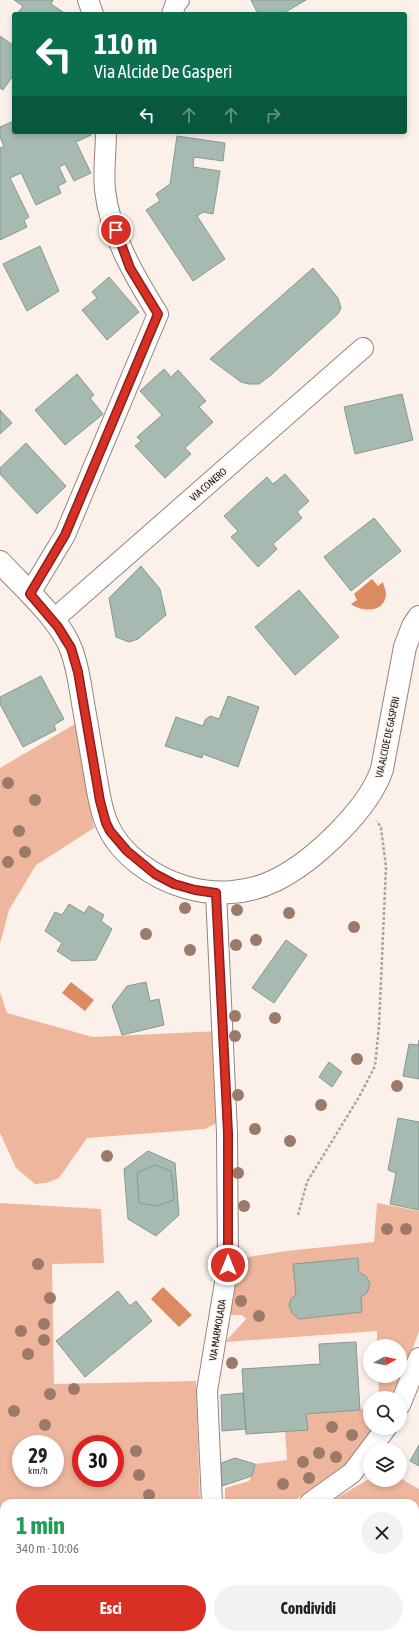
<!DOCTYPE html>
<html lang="it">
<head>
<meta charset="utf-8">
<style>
	body { margin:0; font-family:"Asap Condensed",sans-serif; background:#f2f2f2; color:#222; height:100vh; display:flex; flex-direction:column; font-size:15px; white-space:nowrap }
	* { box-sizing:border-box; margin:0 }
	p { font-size:13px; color:#767676 }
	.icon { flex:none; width:22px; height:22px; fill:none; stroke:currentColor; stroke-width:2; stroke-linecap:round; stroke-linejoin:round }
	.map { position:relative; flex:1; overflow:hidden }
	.sheet { position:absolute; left:0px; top:1499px; width:419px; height:140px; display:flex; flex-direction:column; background:#fff; border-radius:12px 12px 0 0; box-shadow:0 2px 6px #0003 }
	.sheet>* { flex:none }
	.guide { position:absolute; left:12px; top:12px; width:395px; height:122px; border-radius:4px; box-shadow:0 2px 6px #0003; background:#0b6e4f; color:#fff; overflow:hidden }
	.needle { width:26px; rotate:82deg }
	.tools { position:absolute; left:363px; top:1339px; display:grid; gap:8px }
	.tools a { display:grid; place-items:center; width:44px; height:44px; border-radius:50%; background:#fff; box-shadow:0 2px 6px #0003; font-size:20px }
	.speed { position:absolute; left:12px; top:1435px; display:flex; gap:8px; font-size:20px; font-weight:700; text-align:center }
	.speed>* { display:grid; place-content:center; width:52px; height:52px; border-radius:50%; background:#fff; box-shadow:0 2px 6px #0003; line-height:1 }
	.speed small { font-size:10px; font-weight:400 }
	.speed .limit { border:6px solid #d22; background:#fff; color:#111 }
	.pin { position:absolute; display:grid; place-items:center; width:34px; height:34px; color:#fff; margin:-17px; border:2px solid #fff; border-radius:50%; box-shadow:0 1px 4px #0007 }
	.me { position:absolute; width:44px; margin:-22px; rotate:0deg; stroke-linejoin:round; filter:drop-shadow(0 0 3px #0008) }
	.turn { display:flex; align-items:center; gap:14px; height:84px; padding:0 16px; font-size:18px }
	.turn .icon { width:52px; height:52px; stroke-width:2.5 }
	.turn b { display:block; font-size:28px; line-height:34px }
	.lanes { display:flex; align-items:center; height:38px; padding:0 16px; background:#0003; justify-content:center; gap:20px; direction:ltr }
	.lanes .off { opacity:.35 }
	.round { display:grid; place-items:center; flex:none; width:42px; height:42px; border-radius:21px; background:#f2f2f2 }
	.summary { display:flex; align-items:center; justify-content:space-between; height:68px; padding:0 16px }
	h1 { font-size:24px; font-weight:700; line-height:30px; color:#1e9e55 }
	.button { display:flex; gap:8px; margin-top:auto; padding:8px 16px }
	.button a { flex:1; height:46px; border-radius:24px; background:#d93025; color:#fff; font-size:16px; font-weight:700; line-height:46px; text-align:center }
	.button a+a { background:#f2f2f2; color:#222 }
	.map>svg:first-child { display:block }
	.green { fill:#eeb79d; fill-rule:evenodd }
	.water { fill:#db8a62 }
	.building { fill:#a6bab2; stroke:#869991 }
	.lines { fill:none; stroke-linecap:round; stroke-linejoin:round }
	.lane-casing { stroke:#95847c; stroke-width:12 }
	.street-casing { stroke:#95847c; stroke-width:22 }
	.secondary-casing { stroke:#95847c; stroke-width:24 }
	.highway-casing { stroke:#95847c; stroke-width:24 }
	.path { stroke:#aea4a0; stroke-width:2.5; stroke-dasharray:3 2; stroke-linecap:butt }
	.lane { stroke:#fff; stroke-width:10 }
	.street { stroke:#fff; stroke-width:20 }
	.secondary { stroke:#fff; stroke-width:22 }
	.highway { stroke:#fff; stroke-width:22 }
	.tree { fill:#9b7a6a }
	.route-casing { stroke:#8d1f18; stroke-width:10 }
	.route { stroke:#d93025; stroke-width:7 }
	.labels { text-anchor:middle; stroke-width:3; stroke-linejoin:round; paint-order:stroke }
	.street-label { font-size:10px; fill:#17110e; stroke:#fcf0eb }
</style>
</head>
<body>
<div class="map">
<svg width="419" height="1639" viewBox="0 0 419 1639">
	<rect width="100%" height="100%" fill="#fcf0eb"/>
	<path class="green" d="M75,724L94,828L36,865L9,910L0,944V768Z
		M0,992L7,1013L93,1037L219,1031L224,1119L205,1129L87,1138L59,1178L46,1183L35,1184L16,1168L0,1133Z
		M0,1203L101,1209L104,1263L52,1264L54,1384L196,1381L200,1503H4V1538L0,1536ZM21,1444H55V1478H21ZM81,1444H115V1478H81Z
		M377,1203L419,1211V1331L395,1398H379L378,1376H400V1346H377V1331L225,1342L246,1319L242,1315H227L235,1259L286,1251L374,1242Z
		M370,1408V1428H375L349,1462L291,1503H225V1488L249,1481L252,1476L255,1464L287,1460L285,1431L307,1430L306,1414Z
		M400,1478L419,1489V1583L415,1591V1503H328L369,1479L400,1480Z
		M202,1635H390L388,1639H210Z"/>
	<path class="water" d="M372,579L378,586L383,582C384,586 386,591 386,595C384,613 362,612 351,604L357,600L354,594Z
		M71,982L94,1000L85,1011L62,993Z
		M163,1287L192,1315L179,1327L151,1299Z"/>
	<path class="building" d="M14,0H53L51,4L66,14H17L23,6Z
		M251,0H306L282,14H258Z
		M0,36L14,46V74L3,90L0,88Z
		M14,121V132H90L91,135L76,142L91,173L74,181L65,164L59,167L66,182L58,186L61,193L36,205L21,173L10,178L29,217L24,220L27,227L0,240V148L4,146L0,137V127Z
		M177,136L225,143L223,161L194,157L193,167L220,171L213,214L203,212L197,216L225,259L193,281L146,210L160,201L156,194L170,184Z
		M40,246L59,291L27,311L3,264Z
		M313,268L338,298L341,308L338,314L271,375L259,384H249L241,382L210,359Z
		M109,277L139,312L107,340L82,310L97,298L92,292Z
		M164,369L171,377L178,370L206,401L199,407L213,422L185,448L191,454L165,478L135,446L141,441L137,437L162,415L140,391Z
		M77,374L94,395L90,398L103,414L65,445L35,410Z
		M402,394L413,440L355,454L344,407Z
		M0,410L12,423L0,434Z
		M26,443L66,486L37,514L0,474V468Z
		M285,474L309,501L297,512L302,518L273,544L277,549L258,567L231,537L238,531L224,516L267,477L273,484Z
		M374,518L401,551L351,591L324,557Z
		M141,566L160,589L166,615L138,639L129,642L116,637L109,598Z
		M299,590L339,637L295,675L255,627Z
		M41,676L64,719L54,725L56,730L23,747L0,704V697Z
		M228,696L259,707L238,767L203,754L202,758L165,746L176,717L203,726L205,720L210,716L219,719Z
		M69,904L84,913L89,906L104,915L101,921L112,929L96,960L72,961L57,951L62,943L45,931L55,912L62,915Z
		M286,940L307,955L274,1003L252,988Z
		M146,982L150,1001L159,999L164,1025L122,1035L112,1006L127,986Z
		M419,1040V1079L403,1076L409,1044L418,1045Z
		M329,1062L342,1072L332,1087L319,1077Z
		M398,1118L419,1122V1210L390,1204L396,1173L388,1170Z
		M148,1151L175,1163L179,1215L156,1236L128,1219L124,1169Z
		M155,1165L171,1171L174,1200L157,1206L139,1203L137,1173Z
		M358,1258L359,1272L366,1276L370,1284L367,1293L361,1297L362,1312L299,1319L292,1313L289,1305L291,1299L296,1295L293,1264Z
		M118,1291L130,1306L136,1301L152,1321L85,1377L56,1341Z
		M356,1342L360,1410L306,1414L308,1430L246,1434L242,1369L320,1364L319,1344Z
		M243,1393L246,1429L222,1431L221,1395Z
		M419,1445V1466L410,1461Z
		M235,1458L255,1464L252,1476L222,1486L221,1463Z
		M419,1627V1639H411L415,1635Z"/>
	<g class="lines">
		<g class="lane-casing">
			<path id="lane" d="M163,1635L171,1639"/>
		</g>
		<g class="street-casing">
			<path id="street" d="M88,0L93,14
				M172,14L176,3L179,0
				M30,593L65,535L158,314C135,277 110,235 105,190C103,172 106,151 106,132
				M53,620L363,348
				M400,1405L419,1358
				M212,1503L207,1391L228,1265L227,1133L216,893
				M310,1503L352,1473L386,1428"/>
		</g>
		<g class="secondary-casing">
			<path id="secondary" d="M0,562C22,586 60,619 71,649C78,667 80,685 83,703C87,727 91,750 95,773C98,790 100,808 107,824C120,855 154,878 185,887C215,896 248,894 276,880C314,861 369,809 382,769L405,647L413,626L419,617"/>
		</g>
		<g class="highway-casing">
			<path id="highway" d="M0,1575L4,1577
				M0,1611L4,1613
				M49,1635L57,1639
				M119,1635L126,1639"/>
		</g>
		<path class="path" d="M298,1215L307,1182L359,1097L375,1066L379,1026L386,867L381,828L377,821"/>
		<use href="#lane" class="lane"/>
		<use href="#street" class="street"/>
		<use href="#secondary" class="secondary"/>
		<use href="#highway" class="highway"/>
	</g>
	<g class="tree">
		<circle cx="8" cy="783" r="6"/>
		<circle cx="35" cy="800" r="6"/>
		<circle cx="19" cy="831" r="6"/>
		<circle cx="25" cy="852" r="6"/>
		<circle cx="8" cy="862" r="6"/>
		<circle cx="185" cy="908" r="6"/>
		<circle cx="237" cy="910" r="6"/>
		<circle cx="289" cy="913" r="6"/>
		<circle cx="354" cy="927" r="6"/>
		<circle cx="146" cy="934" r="6"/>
		<circle cx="256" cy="940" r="6"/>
		<circle cx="236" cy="945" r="6"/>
		<circle cx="190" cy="950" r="6"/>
		<circle cx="235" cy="1016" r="6"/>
		<circle cx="275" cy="1018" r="6"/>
		<circle cx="235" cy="1036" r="6"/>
		<circle cx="357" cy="1059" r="6"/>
		<circle cx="397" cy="1086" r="6"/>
		<circle cx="238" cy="1095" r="6"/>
		<circle cx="321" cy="1105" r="6"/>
		<circle cx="255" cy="1129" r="6"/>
		<circle cx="290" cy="1141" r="6"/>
		<circle cx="107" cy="1156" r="6"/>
		<circle cx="238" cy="1173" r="6"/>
		<circle cx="244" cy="1206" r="6"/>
		<circle cx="387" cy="1229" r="6"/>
		<circle cx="406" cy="1229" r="6"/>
		<circle cx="38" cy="1264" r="6"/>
		<circle cx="50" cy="1298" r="6"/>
		<circle cx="241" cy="1301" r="6"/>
		<circle cx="259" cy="1316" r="6"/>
		<circle cx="44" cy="1324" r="6"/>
		<circle cx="21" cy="1331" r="6"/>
		<circle cx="44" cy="1340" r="6"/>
		<circle cx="28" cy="1354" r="6"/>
		<circle cx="232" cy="1363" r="6"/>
		<circle cx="74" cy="1389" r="6"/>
		<circle cx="50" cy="1394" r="6"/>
		<circle cx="14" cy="1411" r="6"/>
		<circle cx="45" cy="1425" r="6"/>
		<circle cx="332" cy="1427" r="6"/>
		<circle cx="352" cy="1435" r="6"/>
		<circle cx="136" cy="1451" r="6"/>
		<circle cx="319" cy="1453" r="6"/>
		<circle cx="336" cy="1457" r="6"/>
		<circle cx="303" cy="1462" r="6"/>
		<circle cx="139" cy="1475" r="6"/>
		<circle cx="309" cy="1478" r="6"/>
		<circle cx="283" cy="1484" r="6"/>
		<circle cx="149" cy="1495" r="6"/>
	</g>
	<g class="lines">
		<g class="route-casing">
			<path id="route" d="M116,230L130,268L158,314L65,535L30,594L58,627L71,648L78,672L100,801L106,823L110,831L127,851L155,874L174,884L195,890L216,893L228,1133V1265"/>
		</g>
		<use href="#route" class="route"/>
	</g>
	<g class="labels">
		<g class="street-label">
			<text transform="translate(208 484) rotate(-41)" y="4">VIA CONERO</text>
			<text transform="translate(387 737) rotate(-78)" y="4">VIA ALCIDE DE GASPERI</text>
			<text transform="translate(217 1330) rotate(-81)" y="4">VIA MARMOLADA</text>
		</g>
	</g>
</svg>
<div class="tools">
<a><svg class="needle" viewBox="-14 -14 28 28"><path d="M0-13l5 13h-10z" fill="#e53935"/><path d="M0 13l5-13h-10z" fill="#767676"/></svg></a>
<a><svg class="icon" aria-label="search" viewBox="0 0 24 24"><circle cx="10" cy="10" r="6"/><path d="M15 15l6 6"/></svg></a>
<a><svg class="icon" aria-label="layers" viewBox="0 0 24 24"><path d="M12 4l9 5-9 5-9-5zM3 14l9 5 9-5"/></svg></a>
</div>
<div class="speed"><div>29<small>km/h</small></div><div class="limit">30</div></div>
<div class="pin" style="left:116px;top:230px;background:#d93025"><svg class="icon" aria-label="arrive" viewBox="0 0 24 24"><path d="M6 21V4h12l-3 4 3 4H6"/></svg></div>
<svg class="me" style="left:228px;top:1265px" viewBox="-20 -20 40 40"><circle r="17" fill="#d93025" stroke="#fff" stroke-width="3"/><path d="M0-11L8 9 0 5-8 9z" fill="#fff"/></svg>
<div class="guide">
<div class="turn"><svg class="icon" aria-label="left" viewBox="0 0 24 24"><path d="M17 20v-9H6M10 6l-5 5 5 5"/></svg><div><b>110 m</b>Via Alcide De Gasperi</div></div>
<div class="lanes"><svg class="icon" aria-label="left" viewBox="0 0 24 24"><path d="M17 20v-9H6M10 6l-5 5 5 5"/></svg><svg class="icon off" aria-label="ahead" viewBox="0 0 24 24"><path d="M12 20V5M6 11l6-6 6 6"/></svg><svg class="icon off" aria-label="ahead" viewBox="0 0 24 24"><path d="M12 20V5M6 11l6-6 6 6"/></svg><svg class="icon off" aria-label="right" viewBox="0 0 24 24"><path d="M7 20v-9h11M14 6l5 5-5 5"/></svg></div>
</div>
<section class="sheet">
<div class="summary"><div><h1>1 min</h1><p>340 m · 10:06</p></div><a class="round"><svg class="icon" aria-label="close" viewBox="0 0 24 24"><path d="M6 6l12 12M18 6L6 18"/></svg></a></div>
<div class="button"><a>Esci</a><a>Condividi</a></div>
</section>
</div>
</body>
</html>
